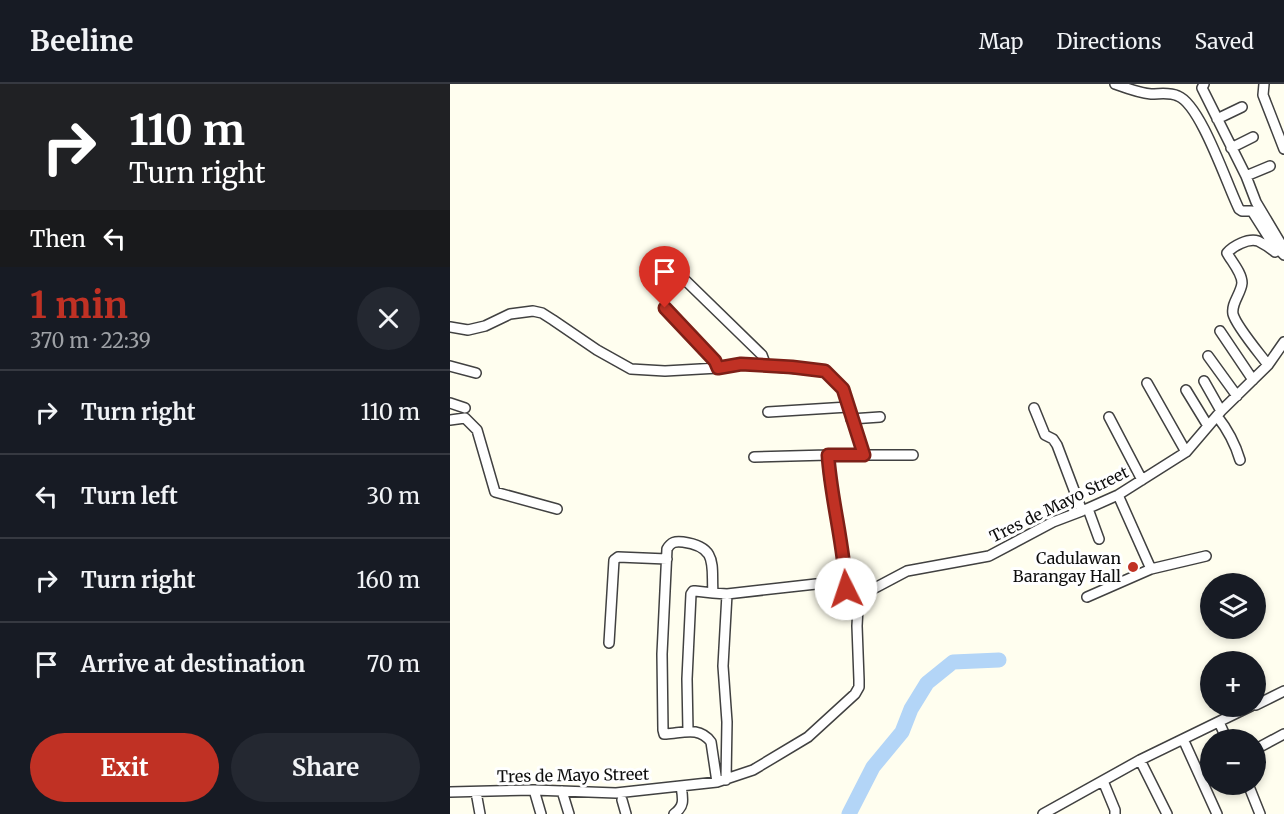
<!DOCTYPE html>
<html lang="en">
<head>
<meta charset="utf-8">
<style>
	body { margin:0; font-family:Merriweather,serif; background:#242831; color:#f1f3f6; height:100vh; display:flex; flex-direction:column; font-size:22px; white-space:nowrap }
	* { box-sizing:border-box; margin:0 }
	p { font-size:20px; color:#9ea1a6 }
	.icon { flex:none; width:33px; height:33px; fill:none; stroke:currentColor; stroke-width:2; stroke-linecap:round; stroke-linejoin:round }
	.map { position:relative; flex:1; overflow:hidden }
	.sheet { display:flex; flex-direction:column; background:#171b24; width:450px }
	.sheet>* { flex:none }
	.banner { background:#202124; color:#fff; overflow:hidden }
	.fabs { position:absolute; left:750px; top:489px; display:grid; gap:12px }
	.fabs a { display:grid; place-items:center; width:66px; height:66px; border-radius:50%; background:#171b24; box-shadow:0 3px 9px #0003; font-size:30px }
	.pin { position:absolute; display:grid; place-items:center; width:51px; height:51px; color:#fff; margin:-62px -26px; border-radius:50% 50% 50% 0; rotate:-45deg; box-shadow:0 0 6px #0007 }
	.pin .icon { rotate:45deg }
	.me { position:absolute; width:66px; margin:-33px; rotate:356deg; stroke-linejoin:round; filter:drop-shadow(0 0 4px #0008) }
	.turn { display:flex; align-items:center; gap:21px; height:126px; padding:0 30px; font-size:27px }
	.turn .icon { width:78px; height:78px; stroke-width:2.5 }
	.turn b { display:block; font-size:42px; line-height:51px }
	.then { display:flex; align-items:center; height:57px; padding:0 30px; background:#0003; gap:12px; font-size:22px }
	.round { display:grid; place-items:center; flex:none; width:63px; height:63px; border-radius:32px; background:#242831 }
	.overview { display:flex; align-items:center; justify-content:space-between; height:102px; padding:0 30px }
	h1 { font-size:36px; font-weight:700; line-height:45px; color:#c03124 }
	.action { display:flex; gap:12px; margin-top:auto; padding:12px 30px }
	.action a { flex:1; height:69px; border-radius:36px; background:#c03124; color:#fff; font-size:24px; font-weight:700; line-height:69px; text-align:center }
	.action a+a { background:#242831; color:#f1f3f6 }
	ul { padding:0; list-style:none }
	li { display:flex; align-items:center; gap:18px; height:84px; padding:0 30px; border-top:2px solid #363941 }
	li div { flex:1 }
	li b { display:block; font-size:22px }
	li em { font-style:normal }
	header { display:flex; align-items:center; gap:36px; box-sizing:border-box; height:84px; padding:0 30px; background:#171b24; border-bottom:2px solid #363941 }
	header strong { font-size:28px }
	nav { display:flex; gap:33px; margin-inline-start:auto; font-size:21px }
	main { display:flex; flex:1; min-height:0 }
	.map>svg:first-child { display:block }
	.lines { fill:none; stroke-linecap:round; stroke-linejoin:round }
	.river { stroke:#b3d5f7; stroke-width:15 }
	.minor-casing { stroke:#414141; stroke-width:12 }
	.minor { stroke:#fff; stroke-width:9 }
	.route-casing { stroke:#7d2017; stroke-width:15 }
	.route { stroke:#c03124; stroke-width:10 }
	.poi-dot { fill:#c03124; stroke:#fff; stroke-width:2 }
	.labels { text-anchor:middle; stroke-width:6; stroke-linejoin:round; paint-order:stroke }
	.street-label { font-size:16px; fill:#0e0e0e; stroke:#fff }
	.poi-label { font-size:16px; fill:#0e0e0e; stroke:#fff; text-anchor:end }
</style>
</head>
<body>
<header>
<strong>Beeline</strong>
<nav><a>Map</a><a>Directions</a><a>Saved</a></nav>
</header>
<main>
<section class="sheet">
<div class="banner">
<div class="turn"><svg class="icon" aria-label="right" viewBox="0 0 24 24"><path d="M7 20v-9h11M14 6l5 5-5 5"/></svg><div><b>110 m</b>Turn right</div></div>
<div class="then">Then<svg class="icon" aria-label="left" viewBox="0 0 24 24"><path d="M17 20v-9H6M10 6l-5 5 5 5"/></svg></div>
</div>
<div class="overview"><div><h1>1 min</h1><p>370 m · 22:39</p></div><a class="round"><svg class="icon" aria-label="close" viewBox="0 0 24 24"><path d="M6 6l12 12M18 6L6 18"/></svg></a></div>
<ul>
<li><svg class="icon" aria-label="right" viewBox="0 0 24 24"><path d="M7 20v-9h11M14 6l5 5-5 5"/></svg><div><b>Turn right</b></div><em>110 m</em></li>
<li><svg class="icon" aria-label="left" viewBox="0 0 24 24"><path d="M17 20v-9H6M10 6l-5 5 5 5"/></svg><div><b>Turn left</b></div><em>30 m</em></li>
<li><svg class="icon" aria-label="right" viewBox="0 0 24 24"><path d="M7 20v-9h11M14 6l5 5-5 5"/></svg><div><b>Turn right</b></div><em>160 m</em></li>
<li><svg class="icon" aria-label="arrive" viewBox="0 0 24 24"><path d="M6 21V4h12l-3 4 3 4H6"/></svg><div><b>Arrive at destination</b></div><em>70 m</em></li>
</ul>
<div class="action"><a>Exit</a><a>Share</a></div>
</section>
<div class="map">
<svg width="834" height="730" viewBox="0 0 834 730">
	<rect width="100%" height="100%" fill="#fffeef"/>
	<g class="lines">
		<path class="river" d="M399,730L423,683L452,648L461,625L477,599L503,578L549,576"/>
		<g class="minor-casing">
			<path id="minor" d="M665,0C676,4 689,9 701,10C711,10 719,8 728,12C751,21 777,101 789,125L792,127H802L821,157L834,171
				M754,0L752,4L796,92L806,118L834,165
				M814,0L813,11L834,65
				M767,35L792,23
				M781,64L803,53
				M796,92L820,82
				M234,195L312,271L316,282
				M215,224L265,277L268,284
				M0,243L18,246L35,242L60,230L83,227L92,229L103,236L147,266L181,285L215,287L268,284L291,280L375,287L393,305L414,371
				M770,247L803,296
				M758,272L787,312
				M818,281C810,270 786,242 783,230C781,219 791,210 792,199C792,189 782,178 777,169C783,162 798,154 808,157C814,160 820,164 825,168
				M0,282L26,289
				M754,297L771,327
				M697,299L736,368
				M736,306L758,342
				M0,319L15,324
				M584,324L595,351L603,355L607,361L632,427
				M318,328L398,323
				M767,332C778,346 785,359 790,376
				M659,333L692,396
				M401,335L430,333
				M0,336L15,334L27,346L45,408L107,425
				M378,371L379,392L395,480L396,505L408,523
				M304,373L378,371H463
				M668,411L701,485
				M638,425L649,455
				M637,513L701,485L756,472
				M159,559L164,476L168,473L217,475
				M806,621L834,607
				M769,638L777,656
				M238,647L237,595L241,510L243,507H245L263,509
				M733,655L767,730
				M806,665L834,650
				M690,676L717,730
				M276,696L277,638L273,582L277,510
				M653,697L665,726V730
				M267,698L261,658C249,642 233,649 216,650H214L213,646L212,570L217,465C221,458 225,457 233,458C269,463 261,482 263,509L277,510L366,500L396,505
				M798,700L810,730
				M84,706L91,730
				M112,707L119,730
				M0,708L84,706L166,709L267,698L303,686L358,653L405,610L409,603V596L407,542L408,523L423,505L457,487L539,472L603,438L632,427L668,411L736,368L771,327L818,281L834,258
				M26,708L30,730
				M172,716L176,730
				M224,730C235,722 233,715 231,702
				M593,730L690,676L801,622"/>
		</g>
		<use href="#minor" class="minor"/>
	</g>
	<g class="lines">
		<g class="route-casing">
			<path id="route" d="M215,224L265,277L268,284L291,280L342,283L375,287L393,305L414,371H378C381,416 394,460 396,505"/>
		</g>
		<use href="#route" class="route"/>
	</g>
	<circle class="poi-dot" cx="683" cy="483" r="6"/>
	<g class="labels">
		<g class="street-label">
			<text transform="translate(609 420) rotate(-26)" y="6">Tres de Mayo Street</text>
			<text transform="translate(123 691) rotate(-1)" y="6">Tres de Mayo Street</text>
		</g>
		<g class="poi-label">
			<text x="671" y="480">Cadulawan<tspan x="671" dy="18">Barangay Hall</tspan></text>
		</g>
	</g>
</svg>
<div class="fabs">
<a><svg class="icon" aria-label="layers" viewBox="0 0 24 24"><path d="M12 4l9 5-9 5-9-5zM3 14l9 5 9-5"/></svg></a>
<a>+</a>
<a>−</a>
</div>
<div class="pin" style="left:215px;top:224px;background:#d93025"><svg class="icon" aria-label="arrive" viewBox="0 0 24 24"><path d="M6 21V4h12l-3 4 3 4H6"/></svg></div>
<svg class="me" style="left:396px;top:505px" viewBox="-20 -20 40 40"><circle r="19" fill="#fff"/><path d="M0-13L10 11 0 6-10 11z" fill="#c03124"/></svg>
</div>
</main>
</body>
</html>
